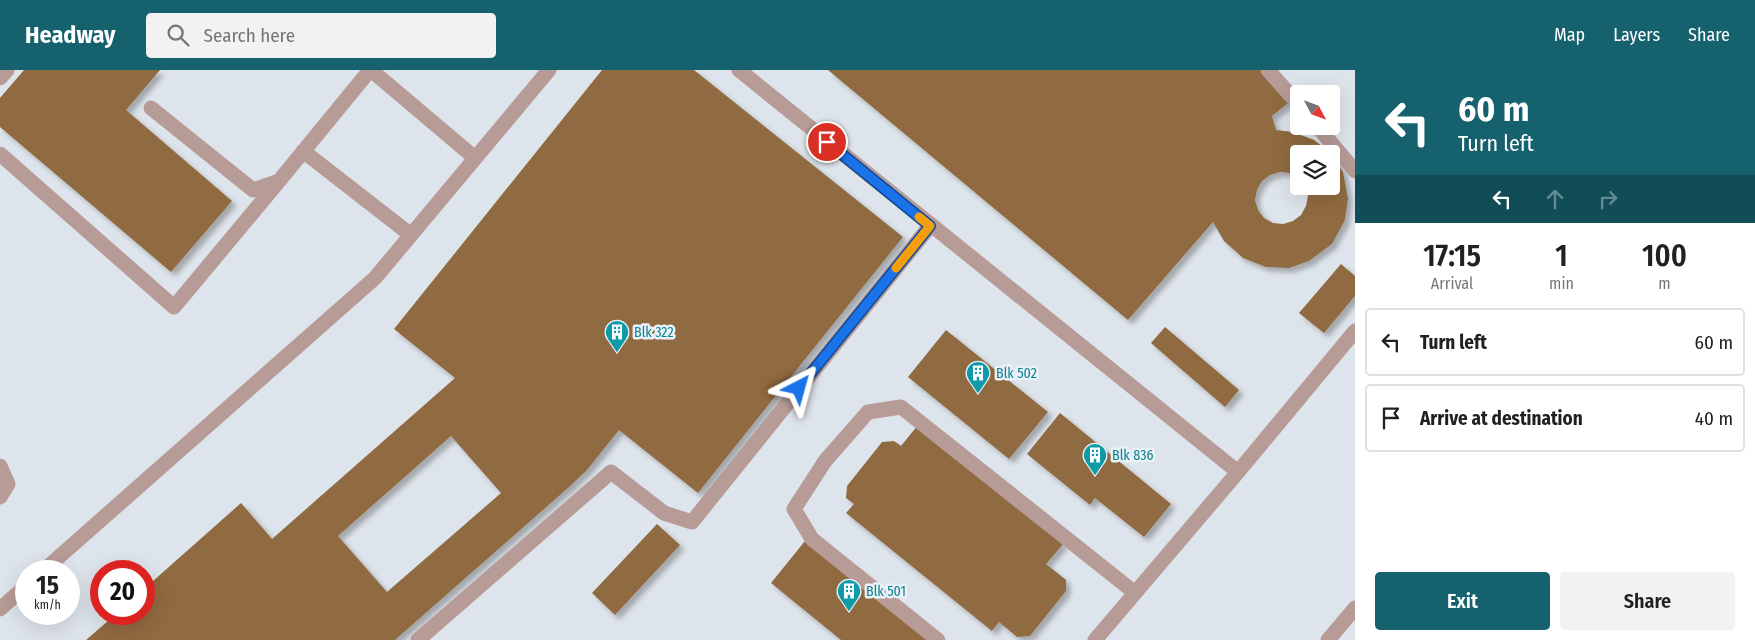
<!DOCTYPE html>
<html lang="en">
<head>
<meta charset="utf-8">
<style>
	body { margin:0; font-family:"Fira Sans Condensed",sans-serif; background:#f2f2f2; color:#202124; height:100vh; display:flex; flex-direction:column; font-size:19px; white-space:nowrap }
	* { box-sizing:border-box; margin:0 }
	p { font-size:16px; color:#757577 }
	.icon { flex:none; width:28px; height:28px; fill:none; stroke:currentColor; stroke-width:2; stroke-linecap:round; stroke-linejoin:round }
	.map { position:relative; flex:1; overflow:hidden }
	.panel { display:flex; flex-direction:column; background:#fff; width:400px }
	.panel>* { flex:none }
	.guide { background:#15616d; color:#fff; overflow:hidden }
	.needle { width:32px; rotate:131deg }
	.controls { position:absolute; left:1290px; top:15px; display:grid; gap:10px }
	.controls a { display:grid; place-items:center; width:50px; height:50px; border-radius:5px; background:#fff; box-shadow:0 5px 20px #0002; font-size:25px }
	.speed { position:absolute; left:15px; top:490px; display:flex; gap:10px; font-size:25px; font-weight:700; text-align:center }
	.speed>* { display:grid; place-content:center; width:65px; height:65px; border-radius:50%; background:#fff; box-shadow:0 5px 20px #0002; line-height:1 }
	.speed small { font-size:12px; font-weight:400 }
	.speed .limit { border:8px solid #d22; background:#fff; color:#111 }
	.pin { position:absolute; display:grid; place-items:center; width:42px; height:42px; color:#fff; margin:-21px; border:2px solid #fff; border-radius:50%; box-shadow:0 1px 5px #0007 }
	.me { position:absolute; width:55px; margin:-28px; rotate:39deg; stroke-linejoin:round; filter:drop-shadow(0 0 4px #0008) }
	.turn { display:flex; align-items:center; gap:18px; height:105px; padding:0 20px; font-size:22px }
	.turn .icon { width:65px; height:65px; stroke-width:2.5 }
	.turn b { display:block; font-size:35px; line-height:42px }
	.lanes { display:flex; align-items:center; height:48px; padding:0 20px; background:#0003; justify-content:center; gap:25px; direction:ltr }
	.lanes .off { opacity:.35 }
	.eta { display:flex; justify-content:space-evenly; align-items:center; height:85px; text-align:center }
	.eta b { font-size:30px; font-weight:600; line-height:35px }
	.cta { display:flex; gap:10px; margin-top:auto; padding:10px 20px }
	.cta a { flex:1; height:58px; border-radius:5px; background:#15616d; color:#fff; font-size:20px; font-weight:600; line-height:58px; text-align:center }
	.cta a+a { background:#f2f2f2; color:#202124 }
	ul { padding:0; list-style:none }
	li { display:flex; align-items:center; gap:15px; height:68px; margin:0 10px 8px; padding:0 10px; border:2px solid #e0e0e0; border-radius:5px }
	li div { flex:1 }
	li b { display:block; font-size:19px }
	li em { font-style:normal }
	header { display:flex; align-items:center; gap:30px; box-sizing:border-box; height:70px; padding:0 25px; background:#15616d; color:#fff }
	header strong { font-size:24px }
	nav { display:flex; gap:28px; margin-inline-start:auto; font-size:18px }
	.search { width:350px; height:45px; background:#f2f2f2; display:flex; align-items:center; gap:12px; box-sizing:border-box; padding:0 18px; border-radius:5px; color:#757577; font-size:19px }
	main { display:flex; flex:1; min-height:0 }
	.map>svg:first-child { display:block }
	.building { fill:#906b40; fill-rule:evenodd; filter:url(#shadow) }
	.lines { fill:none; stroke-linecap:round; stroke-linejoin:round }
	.minor { stroke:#b79b97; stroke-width:15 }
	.route-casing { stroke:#114b97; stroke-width:12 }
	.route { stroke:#1a73e8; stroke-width:9 }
	.slow { stroke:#f59e0b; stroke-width:9 }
	.labels { text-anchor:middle; stroke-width:5; stroke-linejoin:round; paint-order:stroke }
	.culture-label { font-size:14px; fill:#0d838f; stroke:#ebf1f8; text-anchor:start }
</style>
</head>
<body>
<header>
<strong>Headway</strong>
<div class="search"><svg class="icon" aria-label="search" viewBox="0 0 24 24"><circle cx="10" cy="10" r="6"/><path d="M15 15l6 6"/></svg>Search here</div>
<nav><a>Map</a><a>Layers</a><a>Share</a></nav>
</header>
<main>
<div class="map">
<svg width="1355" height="570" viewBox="0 0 1355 570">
	<defs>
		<filter id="shadow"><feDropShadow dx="4.5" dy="4.5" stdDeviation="2.5" flood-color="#0004"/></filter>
	</defs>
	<rect width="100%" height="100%" fill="#dee4eb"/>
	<path class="building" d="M24,0H160L126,40L232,131L171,202L0,57V28Z
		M602,0H694L903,167L698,423L619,360L587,400L568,418L395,570H86L116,544H144V519L241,433L272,469L455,308L394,259ZM451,366L501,423L387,522L338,466Z
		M828,0H1270L1292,30L1272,46L1276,60L1293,62L1314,70L1332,84H1299V108L1290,103L1280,102L1270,105L1262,111L1257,120L1255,130L1258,140L1264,148L1273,153L1283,154L1293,151L1301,145L1306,136L1308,126L1305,116H1331V84L1343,102L1348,129L1345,150L1332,174L1309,191L1289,198L1266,197L1243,188L1224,171L1213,152L1128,250Z
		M1341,194L1355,206V226L1324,263L1299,243Z
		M1165,257L1239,320L1225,337L1151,273Z
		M946,260L1048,342L1009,389L908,307Z
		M1060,343L1171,434L1144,467L1095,428L1090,435L1027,384Z
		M918,355L1064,473L1046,494L1066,510V521L1030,566L1017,567L999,552L992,561L846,443L854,434L846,428L847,416L882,372L894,371L901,376Z
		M657,454L680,475L615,545L592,523Z
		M805,471L927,570H841L771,513Z"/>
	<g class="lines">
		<path class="minor" d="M371,0L475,88
			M739,0L1238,402
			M1268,0L1299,35
			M0,8L7,0
			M151,38L253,120L279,111L370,0
			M1317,56L1355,101
			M303,81L411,165
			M0,84L174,237L279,111
			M0,396L8,414L0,427
			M43,501L375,208L549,0
			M0,539L26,516
			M418,570L611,402L664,443L692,452L930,156
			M938,570L812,469L794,439L825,391L868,342L901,337L1134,522
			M1095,570L1238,402L1355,261
			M1328,570L1355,538"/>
	</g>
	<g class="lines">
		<g class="route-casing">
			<path id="route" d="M799,318L930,156L827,72"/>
		</g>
		<use href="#route" class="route"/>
		<path class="slow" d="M896,198L930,156L919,147"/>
	</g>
	<defs>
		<g id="building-pin" transform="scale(1.25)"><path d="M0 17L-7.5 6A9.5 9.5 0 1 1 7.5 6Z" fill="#0f9aa8" stroke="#ebf1f8"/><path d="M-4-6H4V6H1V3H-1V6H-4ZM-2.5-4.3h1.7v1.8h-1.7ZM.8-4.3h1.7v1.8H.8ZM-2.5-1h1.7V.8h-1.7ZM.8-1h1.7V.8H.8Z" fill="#fff"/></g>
	</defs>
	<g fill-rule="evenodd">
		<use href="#building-pin" x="617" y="262"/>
		<use href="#building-pin" x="978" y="303"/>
		<use href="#building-pin" x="1095" y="385"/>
		<use href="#building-pin" x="849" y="521"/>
	</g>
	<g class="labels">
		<g class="culture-label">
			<text x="634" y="267">Blk 322</text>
			<text x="996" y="308">Blk 502</text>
			<text x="1112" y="390">Blk 836</text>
			<text x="866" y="526">Blk 501</text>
		</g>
	</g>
</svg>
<div class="controls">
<a><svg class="needle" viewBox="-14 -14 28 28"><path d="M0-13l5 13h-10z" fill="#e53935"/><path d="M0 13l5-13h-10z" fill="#757577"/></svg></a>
<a><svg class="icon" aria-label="layers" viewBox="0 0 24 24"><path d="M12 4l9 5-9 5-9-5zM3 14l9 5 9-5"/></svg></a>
</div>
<div class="speed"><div>15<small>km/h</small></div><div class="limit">20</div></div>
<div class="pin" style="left:827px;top:72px;background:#d93025"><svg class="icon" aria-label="arrive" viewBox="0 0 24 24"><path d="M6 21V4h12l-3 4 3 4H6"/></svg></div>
<svg class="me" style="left:799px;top:318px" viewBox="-20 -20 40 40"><path d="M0-17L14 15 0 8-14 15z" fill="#1a73e8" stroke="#fff" stroke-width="4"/></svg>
</div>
<section class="panel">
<div class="guide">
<div class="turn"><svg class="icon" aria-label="left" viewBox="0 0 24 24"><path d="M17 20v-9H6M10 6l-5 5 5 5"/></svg><div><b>60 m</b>Turn left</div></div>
<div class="lanes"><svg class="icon" aria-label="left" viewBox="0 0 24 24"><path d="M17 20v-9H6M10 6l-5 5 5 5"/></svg><svg class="icon off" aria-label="ahead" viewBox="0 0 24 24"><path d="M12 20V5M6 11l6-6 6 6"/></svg><svg class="icon off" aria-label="right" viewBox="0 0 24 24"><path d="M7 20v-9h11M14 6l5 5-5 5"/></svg></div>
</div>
<div class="eta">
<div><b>17:15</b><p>Arrival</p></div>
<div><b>1</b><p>min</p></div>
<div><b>100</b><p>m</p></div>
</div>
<ul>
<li><svg class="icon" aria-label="left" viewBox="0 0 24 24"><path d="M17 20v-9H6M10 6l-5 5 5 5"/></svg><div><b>Turn left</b></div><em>60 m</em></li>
<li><svg class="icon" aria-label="arrive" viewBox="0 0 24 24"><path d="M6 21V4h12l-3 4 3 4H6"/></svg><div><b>Arrive at destination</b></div><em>40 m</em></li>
</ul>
<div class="cta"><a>Exit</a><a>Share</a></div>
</section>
</main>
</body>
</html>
